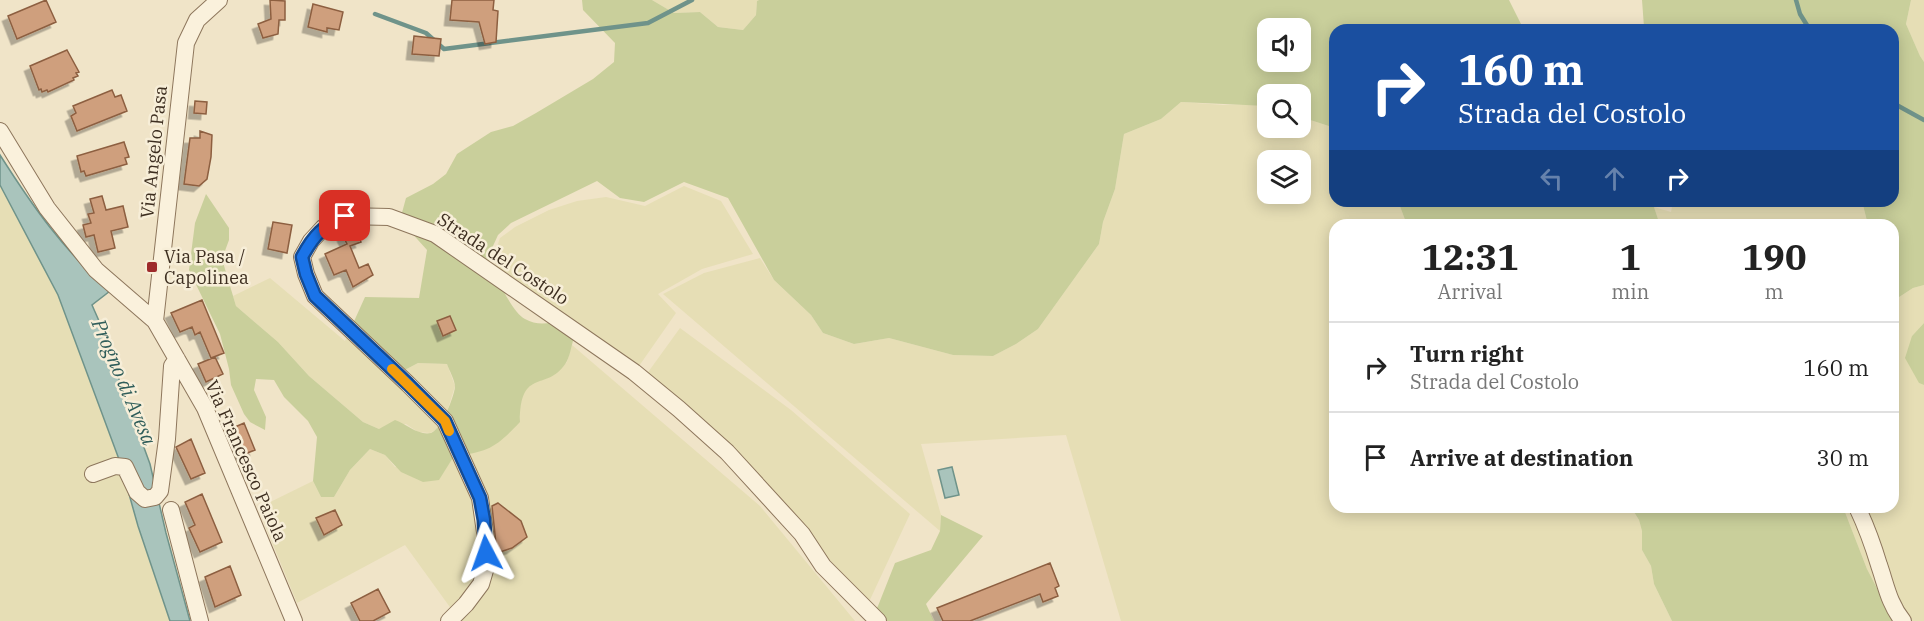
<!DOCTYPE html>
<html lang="en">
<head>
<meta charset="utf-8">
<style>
	body { margin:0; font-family:"IBM Plex Serif",serif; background:#f2f2f2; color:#222; height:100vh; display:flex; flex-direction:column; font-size:22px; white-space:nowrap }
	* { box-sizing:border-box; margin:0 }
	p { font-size:20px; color:#767676 }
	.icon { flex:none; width:33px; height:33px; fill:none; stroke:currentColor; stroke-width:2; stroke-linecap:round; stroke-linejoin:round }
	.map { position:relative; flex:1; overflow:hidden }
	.details { position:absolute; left:1329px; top:219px; width:570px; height:294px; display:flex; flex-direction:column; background:#fff; border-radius:18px; box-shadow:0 3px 15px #0003 }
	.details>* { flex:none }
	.banner { position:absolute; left:1329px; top:24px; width:570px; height:183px; border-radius:18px; box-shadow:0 3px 15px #0003; background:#1a4fa0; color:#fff; overflow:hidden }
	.buttons { position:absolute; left:1257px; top:18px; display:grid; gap:12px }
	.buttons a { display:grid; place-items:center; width:54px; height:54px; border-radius:12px; background:#fff; box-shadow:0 3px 15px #0003; font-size:30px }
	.pin { position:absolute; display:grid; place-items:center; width:51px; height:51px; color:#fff; margin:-26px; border-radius:12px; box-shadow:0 3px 9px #0006 }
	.me { position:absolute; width:66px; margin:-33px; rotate:356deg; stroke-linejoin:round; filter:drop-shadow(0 0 4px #0008) }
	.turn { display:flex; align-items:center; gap:21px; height:126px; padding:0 30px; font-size:27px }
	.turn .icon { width:78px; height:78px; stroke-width:2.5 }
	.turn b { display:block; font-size:42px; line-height:51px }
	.lanes { display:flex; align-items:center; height:57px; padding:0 30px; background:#0003; justify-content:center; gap:30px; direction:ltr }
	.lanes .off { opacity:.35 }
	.eta { display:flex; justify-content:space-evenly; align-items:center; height:102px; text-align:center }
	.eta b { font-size:36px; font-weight:700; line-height:42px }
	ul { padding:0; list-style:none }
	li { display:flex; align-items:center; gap:18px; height:90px; padding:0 30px; border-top:2px solid #e0e0e0 }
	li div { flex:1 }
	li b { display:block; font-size:22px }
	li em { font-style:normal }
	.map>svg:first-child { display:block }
	.farmland { fill:#e6deb5; fill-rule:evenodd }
	.green { fill:#c9cf9b; fill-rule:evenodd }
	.water { fill:#a9c4bc; stroke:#6f938a; stroke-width:1.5 }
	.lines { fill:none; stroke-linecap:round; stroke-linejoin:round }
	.stream { stroke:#6f938a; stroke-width:4.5 }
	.building { fill:#cf9f7d; stroke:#8d5f41; stroke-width:1.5; filter:url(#shadow) }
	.minor-casing { stroke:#8d765c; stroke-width:18 }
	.minor { stroke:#faf1dc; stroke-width:16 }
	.route-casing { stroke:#114b97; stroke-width:15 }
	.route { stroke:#1a73e8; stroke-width:10 }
	.slow { stroke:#f59e0b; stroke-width:10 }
	.poi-dot { fill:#9e2a2b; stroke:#f7eed8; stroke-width:2 }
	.labels { text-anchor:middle; stroke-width:5; stroke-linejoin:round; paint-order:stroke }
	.street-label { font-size:18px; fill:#3d2e20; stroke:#f7eed8 }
	.poi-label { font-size:18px; fill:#3d2e20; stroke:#f7eed8; text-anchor:start }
	.water-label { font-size:20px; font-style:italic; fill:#2f5d5a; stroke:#f7eed8 }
</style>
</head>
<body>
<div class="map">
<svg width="1924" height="621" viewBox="0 0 1924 621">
	<defs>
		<filter id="shadow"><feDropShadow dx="-5.5" dy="5.5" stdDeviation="0" flood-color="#0004"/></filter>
	</defs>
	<rect width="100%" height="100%" fill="#f0e4c8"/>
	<path class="farmland" d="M652,0H759L757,1L756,15L743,30L718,27L700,12L674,13Z
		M1911,0H1924V62L1920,56L1906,24Z
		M1181,102L1223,105L1262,104L1267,106L1268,128H1300L1301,117L1335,128V201H1398L1407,225H1335V507H1631L1639,520L1642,531V550L1651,566L1654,584L1672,621H1121L1066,435L921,444L941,515L940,531L663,294L704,273L760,258L774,280L811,315L823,333L854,344L889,338L953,355L993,356L1016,344L1038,329L1099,244L1103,222L1115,189L1124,134L1161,119ZM1268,160H1300V194H1268Z
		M0,185L58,295L120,462L170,621H0Z
		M684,186L721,201L753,254L702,269L658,294L676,313L639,366L500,274L493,258L500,238L515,227L549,210L577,201L606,197L645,206Z
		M1673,201H1862L1868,225H1660L1654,207L1671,212Z
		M270,278L345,341L351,328L401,372L418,363L447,364L455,386L447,412L438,429L430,433L418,432L406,424L379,429L363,422L309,376L278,342L236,306L233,296Z
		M1924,285V323L1912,336L1919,383L1924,385V621H1894L1867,569L1843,507H1893V301L1913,288Z
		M680,328L791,410L910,514L868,604L762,483L646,375Z
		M572,345L760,506L855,621H460L405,545L297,603L258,508L313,481L321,497H334L350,470L370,449L385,455L395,467L454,456L520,422V407L523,392L531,384L552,376L567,362Z"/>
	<path class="green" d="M582,0H652L674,13L700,12L718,27L743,30L756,15L757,1L759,0H1509L1522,26L1521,30H1335V128L1301,117L1300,94H1268L1267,106L1181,102L1161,119L1124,134L1115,189L1103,222L1099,244L1038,329L1016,344L993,356L953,355L889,338L854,344L823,333L811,315L774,280L728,198L684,182L644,202L620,198L597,181L511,223L498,235L488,257C494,272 511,312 525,319C537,326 549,323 562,321L575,334C572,342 571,353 567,361C548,394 520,365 520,422C496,447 489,452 454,456L439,480L423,482L401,472L385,455L370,449L350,470L334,497H321L313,481L317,437L308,421L284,397L274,380L256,379L254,390L266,417L265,430L250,422L244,414L231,385L229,369L220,334L189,270L195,223L206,194L229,228V240L222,259L236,306L278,342L309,376L363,422L379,429L395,420C406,424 419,436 431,433C441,430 454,397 455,387C455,380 449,370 447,364L418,363L401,372L351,328L365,297L419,298L427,250L400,220L406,198L433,184L446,174L457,154L491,132L513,126L536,113L593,79L614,62L615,43L583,10ZM1268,28H1300V62H1268Z
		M1642,0H1911L1906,24L1920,56L1924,62V285L1913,288L1893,301V225H1868L1862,201H1893V30H1683L1644,27Z
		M1398,201H1635L1654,207L1660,225H1407Z
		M1924,323V385L1919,383L1905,358L1912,336Z
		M1631,507H1843L1867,569L1894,621H1672L1654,584L1651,566L1642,550V531L1639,520Z
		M941,515L983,536L926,604L934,621H869L878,606L895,563L931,550L940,531Z"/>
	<path class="water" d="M0,155C33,207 64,251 110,291L92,305L103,330L116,371L150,464L166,533L190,621H170L138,526L120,462L58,295L0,185Z
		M952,467L959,495L945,498L938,470Z"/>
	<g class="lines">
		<path class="stream" d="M1796,0L1800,14L1810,30
			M375,14L426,33L444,49L648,23L692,0
			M1893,103L1924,120"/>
	</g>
	<path class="building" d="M46,0L56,22L17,39L8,16Z
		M270,0L285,1V20H279L278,34L263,38L258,24L271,19Z
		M452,0H494L493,10L498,11L496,42L485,44L479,22L450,20Z
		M313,4L343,12L339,30L327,28V32L308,27Z
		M414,36L441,39L439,56L412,54Z
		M67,50L79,72L76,73L78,76L73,78L74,80L48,92L47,90L42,92L41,89L39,90L30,66Z
		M112,90L115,97L121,95L127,111L77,131L71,116L76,113L73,106Z
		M195,101L207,102L206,114L194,113Z
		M200,131L212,135L211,157L207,179L199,186L184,184L190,138H200Z
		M124,142L129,157L125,158L127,164L86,176L84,171L81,172L77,156Z
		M102,196L106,210L123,206L128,227L111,231L115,248L98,252L94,235L86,237L83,225L91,223L88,214L94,213L90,199Z
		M273,222L292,225L287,253L268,249Z
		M356,230L361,242L350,246L359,268L368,264L373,275L353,287L346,270L334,275L325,254L347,244L343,236Z
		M202,300L224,353L211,358L200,332L195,335L192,327L180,332L171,313Z
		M450,316L456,330L443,336L437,321Z
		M215,357L223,374L206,382L198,364Z
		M244,423L255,450L237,457L226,431Z
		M191,439L205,473L191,479L176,447Z
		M202,494L222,542L200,552L189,528L195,525L185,502Z
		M498,503L521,521L527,537L512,548L497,553L492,506Z
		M335,510L342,525L324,535L316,518Z
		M1050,563L1059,586L1055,588L1058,596L1043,602L1040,594L970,621H943L937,608Z
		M230,566L241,595L215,607L205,577Z
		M378,589L390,612L373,621H360L351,603Z"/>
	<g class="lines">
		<g class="minor-casing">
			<path id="minor" d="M0,131L47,208L96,270L155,321L205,408L294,621
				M155,321L186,43L197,20L219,0
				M93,474L115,466L125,467L137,492L145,499L155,497L160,491L167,439L172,366L177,359
				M1857,507C1866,526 1873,545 1879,565C1886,585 1889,604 1903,621
				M171,510L200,621
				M449,621L466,604L481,584L486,567V539L480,498L445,421L408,384L315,296L306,274L302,257L311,241L323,228L345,216L389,217L435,234L634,372L679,409L727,452L802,534L823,566L878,621"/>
		</g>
		<use href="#minor" class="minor"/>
	</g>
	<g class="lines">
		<g class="route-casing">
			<path id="route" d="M345,216C322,228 315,233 302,257L306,274L315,296L408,384L445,421L480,498L484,520L486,553"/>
		</g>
		<use href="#route" class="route"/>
		<path class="slow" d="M392,369L445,421L449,431"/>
	</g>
	<rect class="poi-dot" x="146" y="261" width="12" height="12" rx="3"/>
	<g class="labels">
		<g class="street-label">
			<text transform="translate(154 152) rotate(-84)" y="6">Via Angelo Pasa</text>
			<text transform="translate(503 259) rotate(33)" y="6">Strada del Costolo</text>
			<text transform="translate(246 461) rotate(66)" y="6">Via Francesco Paiola</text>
		</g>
		<g class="poi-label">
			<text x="164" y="263">Via Pasa /<tspan x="164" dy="21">Capolinea</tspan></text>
		</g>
		<g class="water-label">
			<text transform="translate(124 382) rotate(67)" y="7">Progno di Avesa</text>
		</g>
	</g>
</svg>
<div class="buttons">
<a><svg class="icon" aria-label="sound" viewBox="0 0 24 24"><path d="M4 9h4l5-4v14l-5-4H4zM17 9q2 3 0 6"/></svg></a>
<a><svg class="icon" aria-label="search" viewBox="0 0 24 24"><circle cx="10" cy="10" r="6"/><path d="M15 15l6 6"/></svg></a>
<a><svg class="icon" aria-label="layers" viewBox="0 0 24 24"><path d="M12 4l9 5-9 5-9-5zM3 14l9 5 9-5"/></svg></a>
</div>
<div class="pin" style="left:345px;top:216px;background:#d93025"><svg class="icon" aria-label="arrive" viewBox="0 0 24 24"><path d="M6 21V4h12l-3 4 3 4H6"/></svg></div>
<svg class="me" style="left:486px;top:553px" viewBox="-20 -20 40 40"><path d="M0-17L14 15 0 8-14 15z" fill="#1a73e8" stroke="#fff" stroke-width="4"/></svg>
<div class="banner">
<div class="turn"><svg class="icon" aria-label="right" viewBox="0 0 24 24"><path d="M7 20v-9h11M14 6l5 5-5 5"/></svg><div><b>160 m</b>Strada del Costolo</div></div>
<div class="lanes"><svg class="icon off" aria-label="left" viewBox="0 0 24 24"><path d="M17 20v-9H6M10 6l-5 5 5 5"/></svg><svg class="icon off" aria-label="ahead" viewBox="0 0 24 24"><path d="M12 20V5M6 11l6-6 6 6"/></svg><svg class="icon" aria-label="right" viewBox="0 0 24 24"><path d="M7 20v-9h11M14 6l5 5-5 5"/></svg></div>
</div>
<section class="details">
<div class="eta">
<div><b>12:31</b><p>Arrival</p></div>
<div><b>1</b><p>min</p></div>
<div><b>190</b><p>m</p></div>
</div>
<ul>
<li><svg class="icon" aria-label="right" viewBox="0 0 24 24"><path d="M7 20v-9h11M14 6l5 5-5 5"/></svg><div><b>Turn right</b><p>Strada del Costolo</p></div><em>160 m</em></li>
<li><svg class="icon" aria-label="arrive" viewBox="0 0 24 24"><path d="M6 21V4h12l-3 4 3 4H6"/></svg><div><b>Arrive at destination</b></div><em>30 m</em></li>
</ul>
</section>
</div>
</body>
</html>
